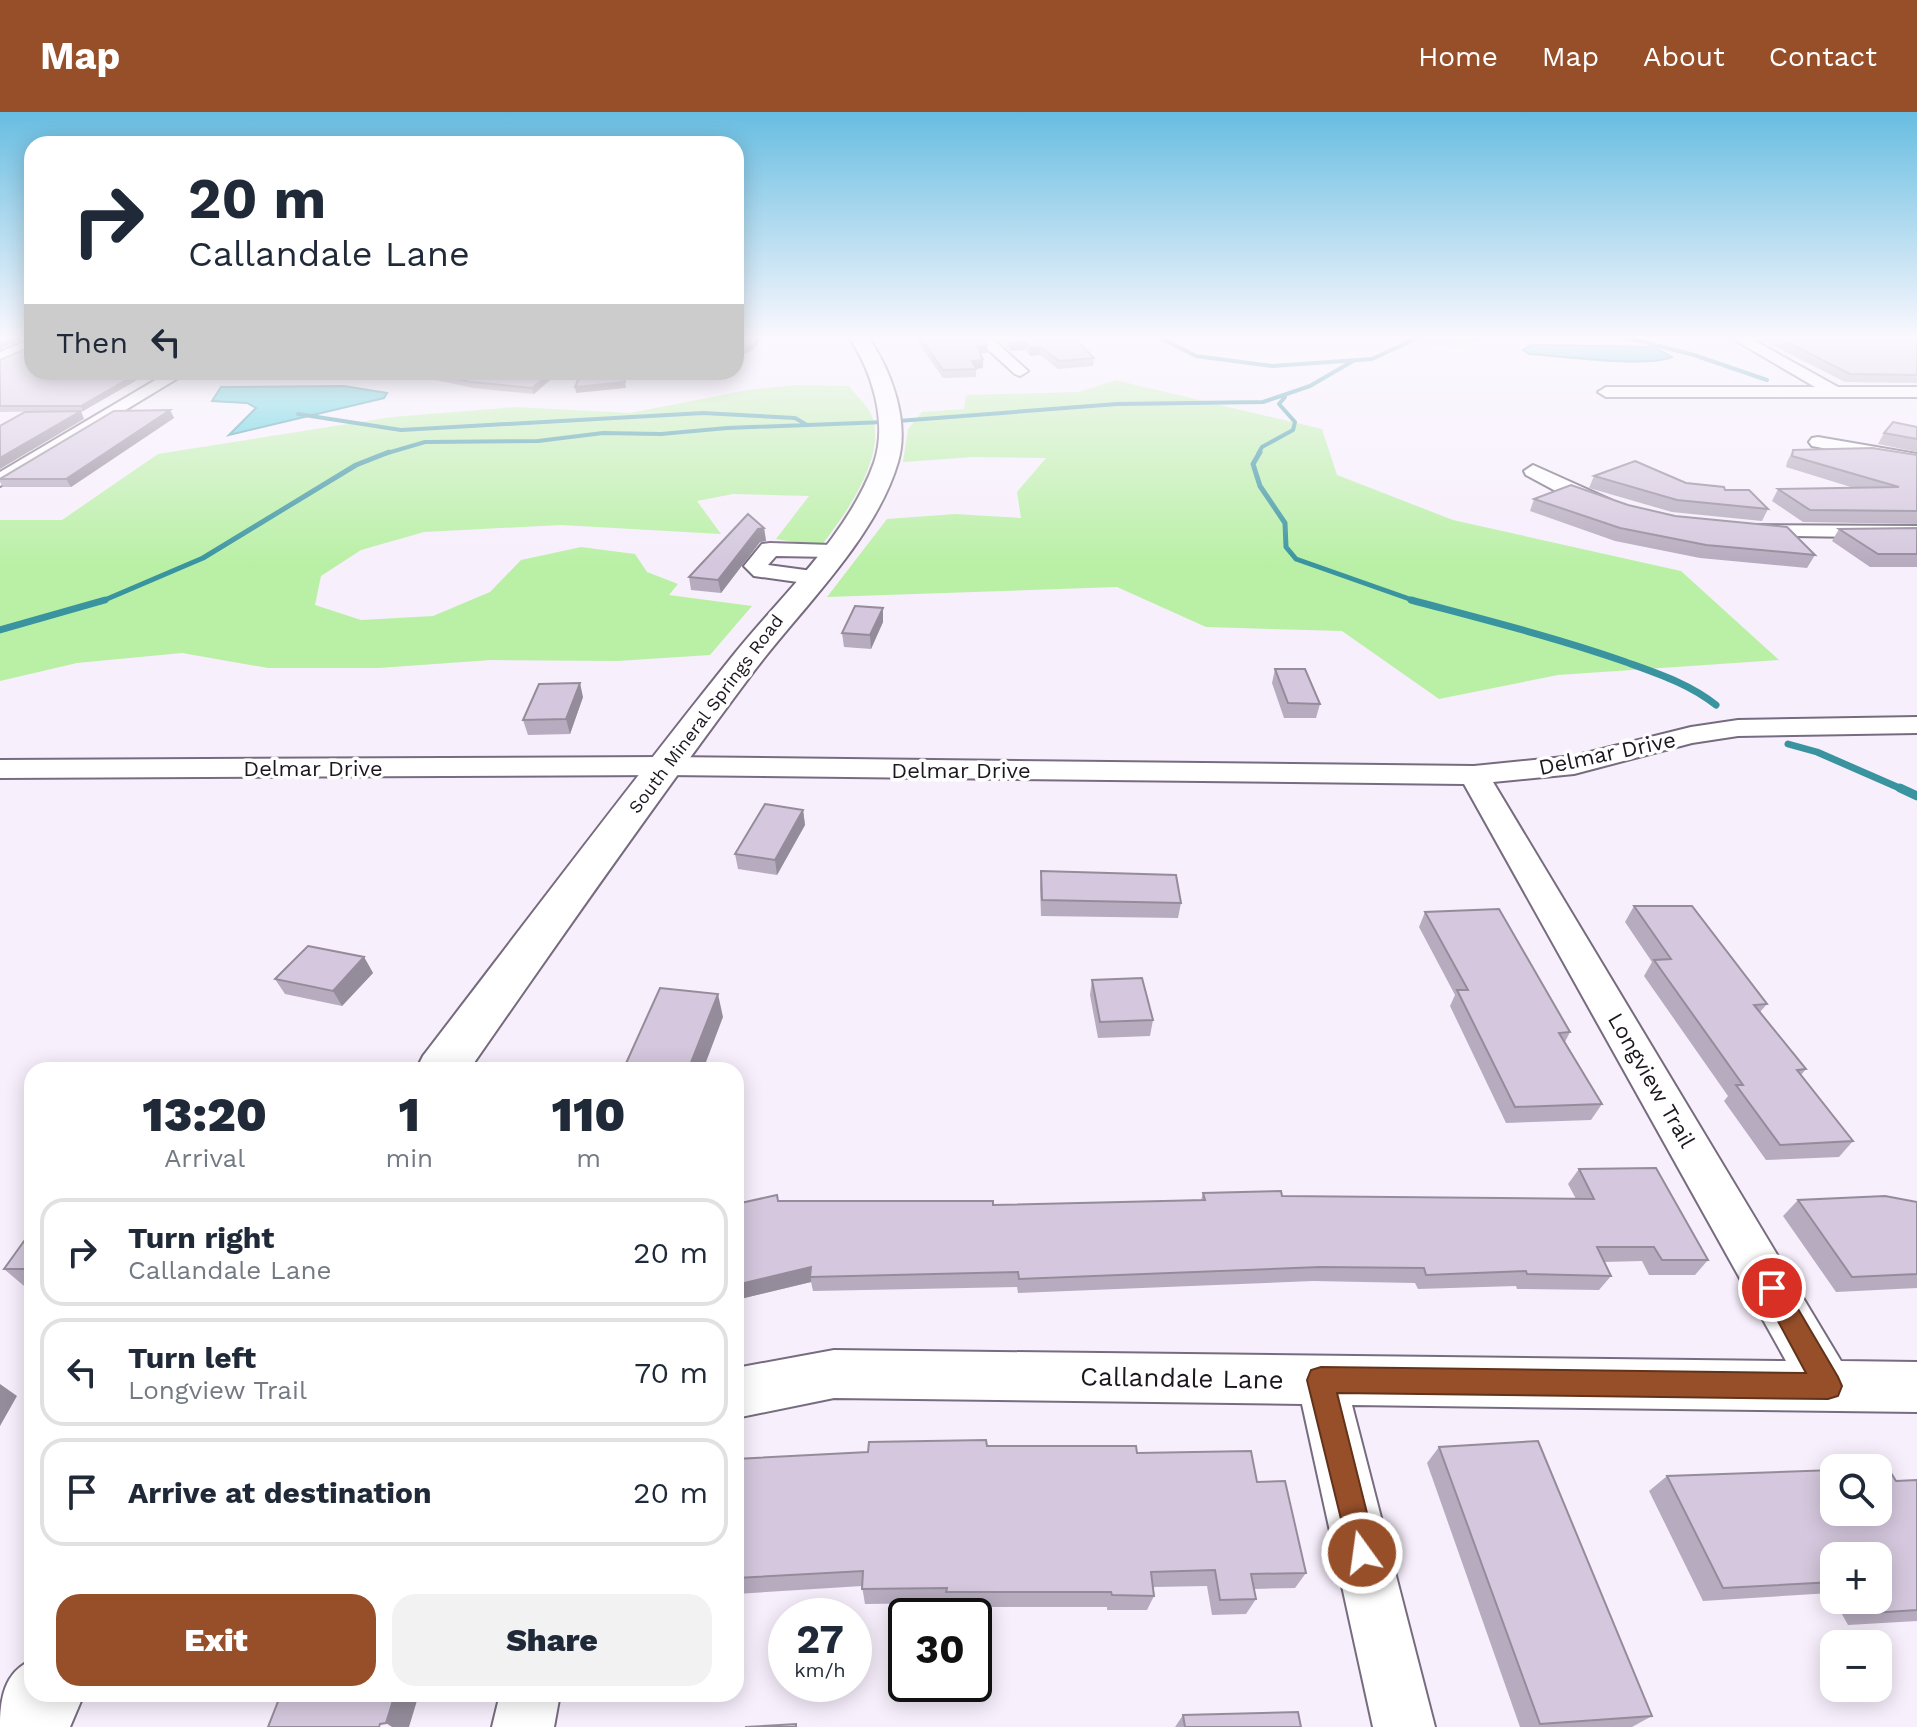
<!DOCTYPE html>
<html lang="en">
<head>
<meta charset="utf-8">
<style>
	body { margin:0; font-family:"Work Sans",sans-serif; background:#f2f2f3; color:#1f2937; height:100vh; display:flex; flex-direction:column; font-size:30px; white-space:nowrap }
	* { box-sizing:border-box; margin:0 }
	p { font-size:26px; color:#747a83 }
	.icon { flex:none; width:44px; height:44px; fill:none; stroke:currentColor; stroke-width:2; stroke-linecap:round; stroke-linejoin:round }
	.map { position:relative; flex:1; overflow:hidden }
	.details { position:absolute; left:24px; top:950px; width:720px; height:640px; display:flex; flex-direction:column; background:#fff; border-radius:24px; box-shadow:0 4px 20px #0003 }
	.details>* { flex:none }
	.banner { position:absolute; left:24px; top:24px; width:720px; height:244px; border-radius:24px; box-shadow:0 4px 20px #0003; background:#fff; color:#1f2937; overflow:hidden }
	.fabs { position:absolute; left:1820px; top:1342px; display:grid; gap:16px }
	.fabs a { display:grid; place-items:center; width:72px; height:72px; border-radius:16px; background:#fff; box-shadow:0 4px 20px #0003; font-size:40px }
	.speed { position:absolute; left:768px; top:1486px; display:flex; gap:16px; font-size:40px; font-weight:700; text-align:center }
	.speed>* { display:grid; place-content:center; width:104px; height:104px; border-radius:50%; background:#fff; box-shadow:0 4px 20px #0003; line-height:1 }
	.speed small { font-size:20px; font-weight:400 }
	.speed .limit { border:4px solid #111; border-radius:12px; background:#fff; color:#111 }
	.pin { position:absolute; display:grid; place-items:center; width:68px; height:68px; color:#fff; margin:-34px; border:4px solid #fff; border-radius:50%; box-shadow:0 2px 8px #0007 }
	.me { position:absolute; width:88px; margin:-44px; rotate:346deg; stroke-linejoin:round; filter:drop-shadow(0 0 6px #0008) }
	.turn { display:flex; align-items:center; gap:28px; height:168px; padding:0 32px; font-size:36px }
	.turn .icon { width:104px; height:104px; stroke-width:2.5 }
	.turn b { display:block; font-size:56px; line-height:68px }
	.then { display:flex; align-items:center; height:76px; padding:0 32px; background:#0003; gap:16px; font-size:30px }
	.eta { display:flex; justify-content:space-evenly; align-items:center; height:136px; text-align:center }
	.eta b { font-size:48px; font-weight:800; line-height:56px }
	.button { display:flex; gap:16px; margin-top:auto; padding:16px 32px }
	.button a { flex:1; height:92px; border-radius:24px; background:#974f2a; color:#fff; font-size:32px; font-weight:800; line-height:92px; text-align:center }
	.button a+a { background:#f2f2f3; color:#1f2937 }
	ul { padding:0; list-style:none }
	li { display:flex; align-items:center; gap:24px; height:108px; margin:0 16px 12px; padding:0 16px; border:4px solid #e0e1e3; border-radius:24px }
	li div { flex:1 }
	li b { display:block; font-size:30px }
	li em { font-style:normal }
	header { display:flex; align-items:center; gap:48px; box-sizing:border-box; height:112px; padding:0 40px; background:#974f2a; color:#fff }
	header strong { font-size:38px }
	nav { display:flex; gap:44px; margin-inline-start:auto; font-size:28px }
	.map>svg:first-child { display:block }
	.green { fill:#baf0a6 }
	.water { fill:#45cad6; stroke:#39949f; stroke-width:2 }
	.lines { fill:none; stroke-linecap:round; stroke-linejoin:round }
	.stream-far3 { stroke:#39949f; stroke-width:4 }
	.stream-far2 { stroke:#39949f; stroke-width:5 }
	.stream-far1 { stroke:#39949f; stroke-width:7 }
	.stream { stroke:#39949f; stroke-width:9 }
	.street-casing { stroke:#776c7f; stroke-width:4 }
	.secondary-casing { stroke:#776c7f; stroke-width:4 }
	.street { fill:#fff; fill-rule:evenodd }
	.secondary { fill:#fff; fill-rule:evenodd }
	.wall { fill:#b7acbf }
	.shaded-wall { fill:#958c9b }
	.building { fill:#d5c8de; stroke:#958c9b; stroke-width:2 }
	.route { fill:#974f2a; stroke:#62331b; stroke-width:2 }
	.labels { text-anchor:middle; stroke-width:7; stroke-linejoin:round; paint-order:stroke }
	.far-street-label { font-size:18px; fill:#1c171f; stroke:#fff }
	.street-label { font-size:22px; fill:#1c171f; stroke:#fff }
	.near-street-label { font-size:26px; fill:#1c171f; stroke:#fff }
</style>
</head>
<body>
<header>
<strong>Map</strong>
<nav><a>Home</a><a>Map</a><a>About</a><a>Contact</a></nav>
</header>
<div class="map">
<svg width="1917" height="1615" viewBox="0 0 1917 1615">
	<rect width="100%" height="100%" fill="#f7effc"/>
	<path class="green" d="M1363,224H1516L1487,227L1459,236Z
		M1115,268L1322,317L1337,363L1453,408L1681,459L1779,548L1558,563L1439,587L1342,519L1206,515L1117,475L827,485L887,407L955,402L1021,406L1017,380L1046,346L972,345L903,350L908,317L922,300L964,297L966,283L1079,280Z
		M795,273L849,274C856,283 868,294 872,304C887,345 845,403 821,434L776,427L809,384L733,382L697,389L721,422L561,413L424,420L361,438L321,464L315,493L361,508L433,504L490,480L521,448L581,435L635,442L647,460L678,472L669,483L752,494L710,543L617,549L491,548L379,556H268L182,541L77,551L0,569V408H62L158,342L392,305L516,295L630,301L748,278Z"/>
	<path class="water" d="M1531,233L1654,235L1672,245C1644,256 1562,244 1529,242L1523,238Z
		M344,274L387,281L384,286L229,323L256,296L247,291L212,289L221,275Z"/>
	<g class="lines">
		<path class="stream-far3" d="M1621,224L1694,243L1767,268
			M1160,226L1196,244L1272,254L1372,247L1413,228L1412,224
			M298,302L401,318L703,301L795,306L807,313
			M384,342L425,330L538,329L603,321L661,322L727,316L885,310L1117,292L1263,290L1310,274L1353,249
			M1258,342L1262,335L1293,318L1295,310L1279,292L1285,285"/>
		<path class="stream-far2" d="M1260,340L1253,352L1260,374L1285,411L1286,435L1296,447L1418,490
			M100,490L203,446L356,353L389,340"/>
		<path class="stream-far1" d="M1411,488C1482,507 1554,525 1623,549C1656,561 1688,571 1716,593
			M0,518L105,488
			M1788,632L1817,640L1904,678"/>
		<path class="stream" d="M1900,676L1917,684"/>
		<g class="street-casing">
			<path id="street" d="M973,224H989L1028,259L1020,264L1015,262Z
				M1728,224H1746L1838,275H1917V285H1606L1598,280L1606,275H1815Z
				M32,227V237L0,251V240Z
				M169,260H188L0,374V360Z
				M530,260H608L600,265H538Z
				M1818,325L1917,342V354L1812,334L1809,330L1812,326Z
				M1533,353L1611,388L1614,392L1604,398L1565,384L1526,363L1524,359Z
				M1745,413L1917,414V426L1738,423L1735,419Z
				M770,431L832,433L843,439L832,445L776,444L768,453L820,460L823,465L820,470L812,472L754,464L744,454L762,432Z
				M1917,605V621L1738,624L1692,631L1574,662L1493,670L1841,1249L1917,1250V1300L1352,1293L1435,1615H1373L1302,1292L834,1286L736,1306V1256L834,1238L1786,1249L1464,672L665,663L0,666V648L665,645L1474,654L1574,644L1691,615L1738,608Z
				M500,1582H560L554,1615H492Z"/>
		</g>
		<g class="secondary-casing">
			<path id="secondary" d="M848,224H867C891,257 910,309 898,350C876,426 801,497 754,559C656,690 562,824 469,958H416L423,944C525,811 626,677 731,546C779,485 847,426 874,351C888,310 872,258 848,224Z
				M32,1548V1582H84L70,1615H0C0,1587 4,1560 32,1548Z"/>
		</g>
		<use href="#street" class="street"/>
		<use href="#secondary" class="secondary"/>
	</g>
	<path class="wall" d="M31,224H32V260H151L83,299L0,300V248L30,235Z
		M913,224H978L987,241H980L983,248V256L976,257V265L943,266Z
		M994,224H1073L1094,246L1093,254L1058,257L1040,243L1030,244L1025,238L1010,239Z
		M1762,224H1917V271L1845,270L1760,227Z
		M398,260H531L550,268L534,282L473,276Z
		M662,260H701L671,268Z
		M170,298L174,306L71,375H3L0,370V367Z
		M1917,315V340L1878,332L1884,321Z
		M1793,338L1917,343V412L1803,410L1772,389L1778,377L1854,376L1786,355L1787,350Z
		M1594,364L1686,371L1725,378L1768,397L1762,409L1672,400L1589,376Z
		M1534,387L1628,393L1815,443L1807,456L1700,446L1615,429L1530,399Z
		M764,416L766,429L760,430L721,481L691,478L689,465Z
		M1917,416V455H1870L1832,429L1839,417Z
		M883,496V510L871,537L844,535L842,521Z
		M1275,557L1320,592L1316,606H1284L1272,571Z
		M583,585L570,622L528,623L523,608Z
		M803,698L805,713L777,763L738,757L735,742Z
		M1041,759L1181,791L1178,806L1041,804L1040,775Z
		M1634,794L1767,892L1760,900L1806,957L1801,963L1853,1029L1839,1045L1766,1048L1724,989L1728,984L1644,864L1652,850L1625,810Z
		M1425,800L1570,920L1565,930L1602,992L1591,1008L1506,1011L1450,894L1455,883L1419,815Z
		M364,845L373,861L342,894L285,882L275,867Z
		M1092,868L1153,908L1150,924L1098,926L1090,883Z
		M1579,1057L1708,1148L1695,1163H1649L1642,1149L1604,1150L1611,1164L1599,1178L1517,1177L1516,1174L1418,1177L1415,1171L1313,1169L1018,1181L1017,1175L813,1179L811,1170L736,1188L778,1089L993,1093L1201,1088L1203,1081L1282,1084L1576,1087L1568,1072Z
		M1798,1088L1917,1090V1176L1836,1180L1783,1104Z
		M32,1118V1179H30L4,1157Z
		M987,1334L1137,1341L1257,1370L1306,1461L1295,1476L1254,1477L1256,1487L1246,1502L1212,1503L1207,1474L1153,1475L1154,1484L1147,1498H1107V1495H947V1491L865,1492L862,1474L736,1482V1347Z
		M1439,1335L1652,1604L1632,1615H1520L1427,1351Z
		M1667,1364L1896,1369L1917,1368V1509L1848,1513L1834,1488H1878L1834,1444V1488L1831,1481L1703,1489L1649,1379Z
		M1183,1603L1301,1615H1175Z"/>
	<path class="shaded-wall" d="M16,224H30L0,237V231Z
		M759,224H763L753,238L736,246V241Z
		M1025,230V238L1010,239V231Z
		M987,233V241L977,242V234Z
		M1040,235V243L1030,244V236Z
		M983,248V256L972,257V249Z
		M140,260H151L83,299L81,294Z
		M680,260H701L671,268L670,263Z
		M549,263L550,268L534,282L532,276Z
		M625,270L626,276L576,281L575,275Z
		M170,298L174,306L71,375L66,367Z
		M81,299L84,307L0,357V346Z
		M764,416L766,429L760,430L721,481L718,468L758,417Z
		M883,496V510L871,537L870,523Z
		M580,571L583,585L570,622L566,607Z
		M803,698L805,713L777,763L775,748Z
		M364,845L373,861L342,894L333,879Z
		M718,882L723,905L703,958H688Z
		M811,1155V1170L736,1188V1173Z
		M0,1272L17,1284L0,1314Z
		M395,1582H419L409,1615H392L386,1611Z"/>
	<path class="building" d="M0,224H16L0,231Z
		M736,224H759L753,233L736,241Z
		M919,224H978L987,233L977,234L983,248L972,249L976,257L943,258Z
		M1003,224H1073L1094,246L1059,249L1040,235L1030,236L1025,230L1010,231Z
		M1775,224H1917V263L1850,262Z
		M32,225V260H140L81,294H0V248L30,235Z
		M421,260H531L535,262L549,263L532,276L471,270Z
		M603,260H622L625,270L575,275L580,263H599Z
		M170,298L66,367H0L114,299Z
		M81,299L0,346V314L25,300Z
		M1893,310L1917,315V327L1884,321Z
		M1872,336L1917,343V399L1810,398L1778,377L1899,375L1792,344L1793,338Z
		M1635,349L1686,371L1724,375L1725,378H1749L1768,397L1677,388L1594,364Z
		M1571,373L1628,393L1675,404L1787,415L1815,443L1706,433L1620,416L1534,387Z
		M748,402L764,416L758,417L718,468L689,465Z
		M1917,416V442H1878L1839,417Z
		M855,494L883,496L870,523L842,521Z
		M1275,557H1305L1320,592L1288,591Z
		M580,571L566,607L523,608L539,572Z
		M765,692L803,698L775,748L735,742Z
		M1041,759L1176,763L1181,791L1042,788Z
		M1634,794H1692L1767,892L1754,893L1806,957L1797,958L1853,1029L1780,1033L1736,973H1743L1654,848L1671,847Z
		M1499,797L1570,920L1559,921L1602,992L1515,995L1457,878H1468L1425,800Z
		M308,834L364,845L333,879L275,867Z
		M1142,866L1153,908L1100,910L1092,868Z
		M660,876L718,882L688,958H623Z
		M1656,1056L1708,1148H1662L1654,1135H1597L1611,1164L1527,1162L1526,1159L1426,1163L1424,1156L1320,1155L1019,1167L1018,1160L810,1165L811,1155L736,1173V1092L777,1083L778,1089H993V1093L1205,1088L1203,1081L1281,1079L1282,1084L1594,1087L1579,1057Z
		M1885,1084L1917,1090V1162L1852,1165L1798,1088Z
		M32,1118V1157H4Z
		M986,1328L987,1334H1136L1137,1341L1251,1339L1257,1370L1285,1369L1306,1461L1251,1462L1256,1487L1220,1488L1215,1458L1151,1460L1154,1484L1112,1483L1111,1480H946L947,1476L862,1477L863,1459L736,1466V1347L868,1340L869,1330Z
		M1538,1329L1652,1604L1540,1612L1439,1335Z
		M1888,1356L1896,1369L1917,1368V1498L1872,1501L1865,1488H1878V1444H1834V1470L1723,1476L1667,1364L1834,1358V1400H1878V1357Z
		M281,1582H395L386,1611L380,1612L379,1615H268Z
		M1298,1600L1301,1615H1185L1183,1603Z
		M796,1612V1615H745Z"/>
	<linearGradient id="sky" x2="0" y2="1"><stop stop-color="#67bde1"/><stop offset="0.5" stop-color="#fbf8fe"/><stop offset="1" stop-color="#fbf8fe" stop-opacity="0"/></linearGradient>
	<rect width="1917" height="451" fill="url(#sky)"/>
	<path class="route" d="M1772,1165L1781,1168L1838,1265L1842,1274L1838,1284L1828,1287L1337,1281L1377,1441L1373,1452L1362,1456L1352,1452L1307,1268L1311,1258L1321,1255L1806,1261L1760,1176L1763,1168Z"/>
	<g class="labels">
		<g class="far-street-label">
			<text transform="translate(706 602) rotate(-53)" y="6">South Mineral Springs Road</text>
		</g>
		<g class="street-label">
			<text transform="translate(1607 641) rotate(-12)" y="8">Delmar Drive</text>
			<text x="313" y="664">Delmar Drive</text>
			<text x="961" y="666">Delmar Drive</text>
			<text transform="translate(1652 968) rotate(60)" y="8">Longview Trail</text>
		</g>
		<g class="near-street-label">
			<text transform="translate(1182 1266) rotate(1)" y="9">Callandale Lane</text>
		</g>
	</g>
</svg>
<div class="fabs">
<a><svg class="icon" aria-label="search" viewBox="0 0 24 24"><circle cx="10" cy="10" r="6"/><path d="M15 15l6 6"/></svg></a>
<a>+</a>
<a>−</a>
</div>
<div class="speed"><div>27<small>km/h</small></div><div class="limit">30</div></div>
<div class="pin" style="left:1772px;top:1176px;background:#d93025"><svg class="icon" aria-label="arrive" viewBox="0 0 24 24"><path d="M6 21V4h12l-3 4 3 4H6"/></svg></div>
<svg class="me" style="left:1362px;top:1441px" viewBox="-20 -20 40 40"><circle r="17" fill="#974f2a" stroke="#fff" stroke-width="3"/><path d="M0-11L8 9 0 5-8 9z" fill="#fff"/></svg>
<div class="banner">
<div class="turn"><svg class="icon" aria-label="right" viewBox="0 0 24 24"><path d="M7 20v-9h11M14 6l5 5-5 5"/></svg><div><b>20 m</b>Callandale Lane</div></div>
<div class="then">Then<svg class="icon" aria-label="left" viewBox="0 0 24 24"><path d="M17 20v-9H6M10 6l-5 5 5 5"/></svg></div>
</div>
<section class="details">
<div class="eta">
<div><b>13:20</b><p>Arrival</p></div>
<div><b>1</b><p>min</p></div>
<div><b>110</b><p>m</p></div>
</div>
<ul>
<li><svg class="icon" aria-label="right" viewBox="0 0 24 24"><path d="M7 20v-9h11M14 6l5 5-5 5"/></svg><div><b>Turn right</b><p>Callandale Lane</p></div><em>20 m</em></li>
<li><svg class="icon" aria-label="left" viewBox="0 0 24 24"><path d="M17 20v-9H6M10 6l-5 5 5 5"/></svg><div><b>Turn left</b><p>Longview Trail</p></div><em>70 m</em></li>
<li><svg class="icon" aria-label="arrive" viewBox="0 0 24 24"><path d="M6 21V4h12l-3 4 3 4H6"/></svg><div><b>Arrive at destination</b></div><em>20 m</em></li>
</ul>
<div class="button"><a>Exit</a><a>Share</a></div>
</section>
</div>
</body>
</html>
